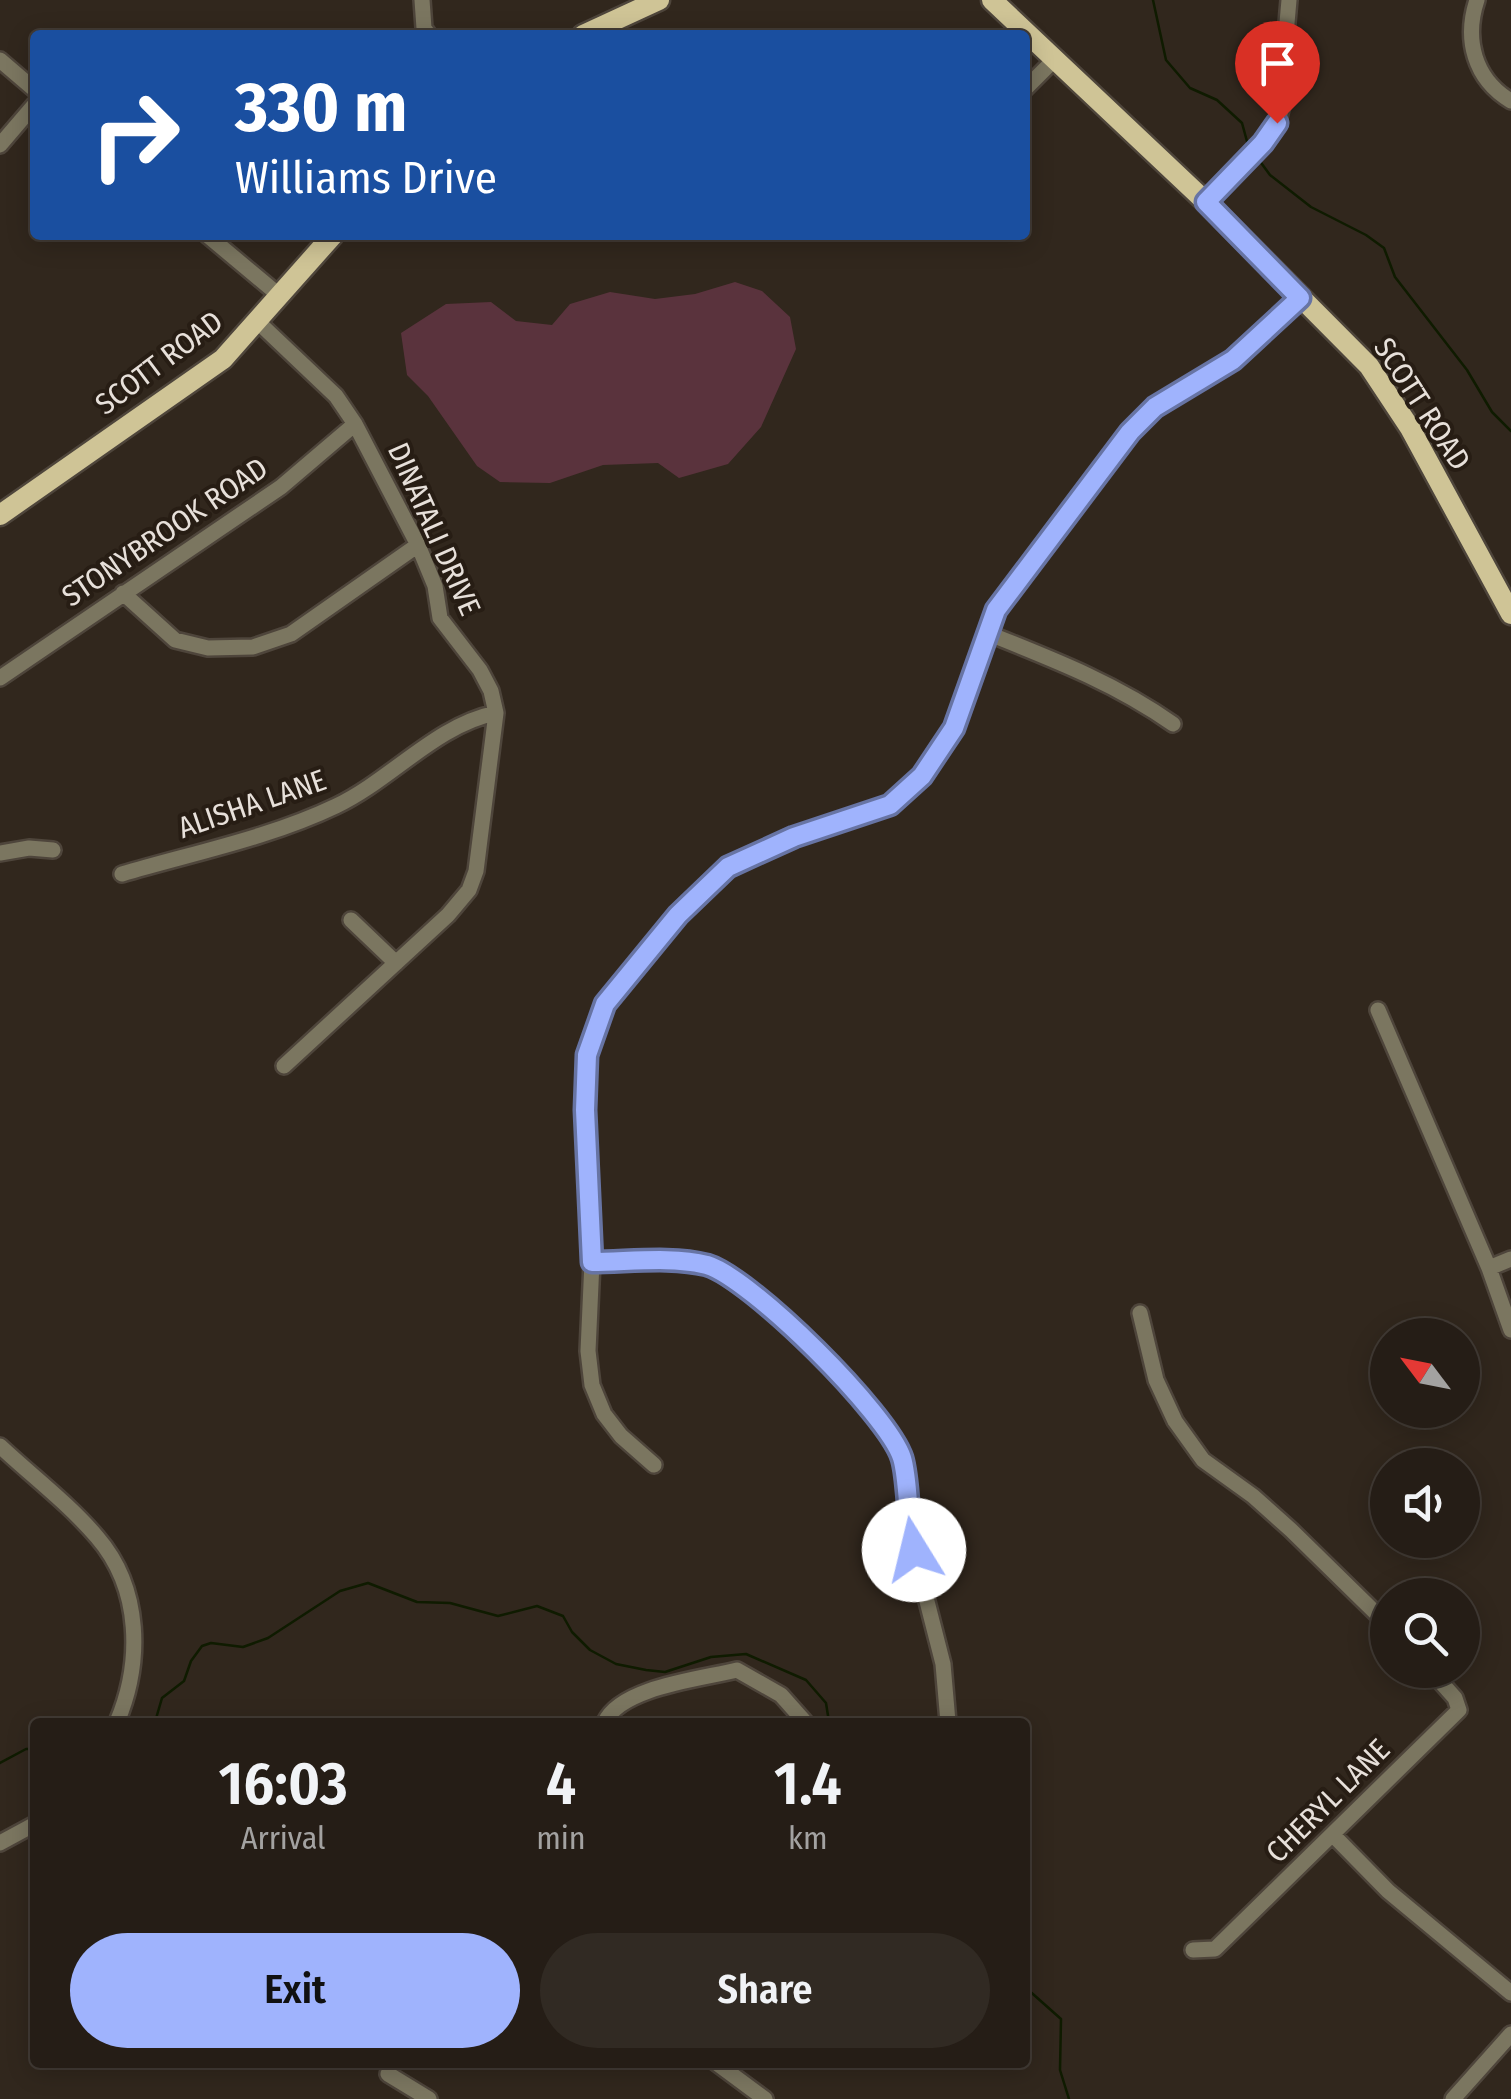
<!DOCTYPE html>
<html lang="en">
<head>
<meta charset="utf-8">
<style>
	body { margin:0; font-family:"Fira Sans Condensed",sans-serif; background:#312a23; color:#f1f3f6; height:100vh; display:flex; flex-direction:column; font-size:38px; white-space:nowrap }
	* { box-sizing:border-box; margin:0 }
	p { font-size:32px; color:#a3a2a1 }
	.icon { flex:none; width:55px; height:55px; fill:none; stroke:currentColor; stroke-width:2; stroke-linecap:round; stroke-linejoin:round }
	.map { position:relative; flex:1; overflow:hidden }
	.details { position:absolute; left:30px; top:1718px; width:1000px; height:350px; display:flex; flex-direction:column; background:#251d16; border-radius:10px; box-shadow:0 5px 25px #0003,0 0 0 2px #423b35 }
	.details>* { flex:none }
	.guide { position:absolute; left:30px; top:30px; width:1000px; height:210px; border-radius:10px; box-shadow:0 5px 25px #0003,0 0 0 2px #423b35; background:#1a4fa0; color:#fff; overflow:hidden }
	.needle { width:65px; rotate:302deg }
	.fabs { position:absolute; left:1370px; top:1318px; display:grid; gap:20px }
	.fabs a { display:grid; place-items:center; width:110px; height:110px; border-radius:50%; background:#251d16; box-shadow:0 5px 25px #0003,0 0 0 2px #423b35; font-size:50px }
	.pin { position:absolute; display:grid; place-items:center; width:85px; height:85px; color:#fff; margin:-102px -42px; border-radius:50% 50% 50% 0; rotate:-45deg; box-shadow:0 0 10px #0007 }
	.pin .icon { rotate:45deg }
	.me { position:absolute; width:110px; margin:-55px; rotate:351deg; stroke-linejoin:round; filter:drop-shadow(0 0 8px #0008) }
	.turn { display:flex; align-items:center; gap:35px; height:210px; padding:0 40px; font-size:45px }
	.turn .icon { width:130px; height:130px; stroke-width:2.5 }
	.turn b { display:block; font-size:70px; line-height:85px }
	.eta { display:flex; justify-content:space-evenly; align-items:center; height:170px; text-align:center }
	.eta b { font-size:60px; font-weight:600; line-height:70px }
	.cta { display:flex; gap:20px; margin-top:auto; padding:20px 40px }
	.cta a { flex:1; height:115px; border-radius:60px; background:#9fb3fd; color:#111; font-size:40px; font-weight:600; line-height:115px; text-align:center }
	.cta a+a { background:#312a23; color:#f1f3f6 }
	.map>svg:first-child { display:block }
	.green { fill:#5a333d }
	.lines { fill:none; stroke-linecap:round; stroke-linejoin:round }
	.stream { stroke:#0f1b00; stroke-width:2.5 }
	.minor-casing { stroke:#4e453b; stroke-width:20 }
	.major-casing { stroke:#4e453b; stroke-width:25 }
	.minor { stroke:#7b7660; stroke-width:15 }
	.major { stroke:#cfc496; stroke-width:20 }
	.route-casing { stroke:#6774a4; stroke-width:25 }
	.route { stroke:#9fb3fd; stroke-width:18 }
	.labels { text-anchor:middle; stroke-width:8; stroke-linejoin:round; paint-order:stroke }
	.street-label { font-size:30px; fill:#e7e0da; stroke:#271d14 }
</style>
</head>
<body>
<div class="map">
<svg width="1511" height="2099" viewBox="0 0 1511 2099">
	<rect width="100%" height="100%" fill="#31271d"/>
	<path class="green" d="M735,282L762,291L790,317L796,349L761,427L728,464L679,478L658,463L603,465L550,483L500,482L477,466L428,396L407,375L401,333L446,304L491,302L516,321L552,325L570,304L610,292L655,299L695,294Z"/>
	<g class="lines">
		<path class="stream" d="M1153,0L1166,60L1190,88L1217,100L1242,123L1248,145
			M1259,160L1270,175L1311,207L1366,235L1384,248L1395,277L1467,370L1492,412L1511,431
			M155,1722L162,1698L184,1681L191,1661L202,1646L211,1643L243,1647L268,1638L340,1591L368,1583L417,1602L450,1603L498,1616L537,1606L563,1616L572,1632L590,1650L616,1664L646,1670L665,1672L711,1657L746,1654L806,1680L826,1703L829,1722
			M0,1763L26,1749H35
			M1025,1987L1061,2019L1060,2070L1069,2099"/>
		<g class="minor-casing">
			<path id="minor" d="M422,0L424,28L429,35
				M1477,0C1464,39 1474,79 1511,101
				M0,60L35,90
				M1025,89L1056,58
				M0,145L35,104
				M1206,202L1263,143L1278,121L1286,91L1284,57L1289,0
				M207,235L280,296
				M258,322L336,396L355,424L418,545L435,586L440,618L480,670L491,691L496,713L476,871L469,890L448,915L284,1066
				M123,593L175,640L208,648L253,647L291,634L418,545
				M987,633C1052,659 1115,683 1173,724
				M0,678L281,487L355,424
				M0,853L29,848L53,850
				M122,874C193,853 269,838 336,806C391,780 436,725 496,713
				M351,920L396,963
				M1378,1010L1489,1268L1511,1330
				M592,1262H677L710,1266L758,1299L823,1354L878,1419L902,1458L908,1527L943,1664L948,1722
				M1489,1268L1511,1259
				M1140,1313L1156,1380L1175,1421L1203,1460L1253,1496L1291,1530L1388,1625
				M0,1446C32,1476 69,1504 97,1537C142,1589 142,1663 117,1722
				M654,1465L621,1436L604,1414L592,1385L588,1351L592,1262L585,1110L587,1055L605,1004L678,915L728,867L794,837L890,805L921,776L953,728L996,610L1130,432L1155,407L1233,361L1300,297
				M605,1722C621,1687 701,1679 737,1670L781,1695L805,1722
				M1334,1836L1388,1891L1511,1993
				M0,1843L35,1824
				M1193,1950L1215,1949L1459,1710L1455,1698L1430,1670
				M715,2062L765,2099
				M388,2074L429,2099
				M1453,2099L1511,2034"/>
		</g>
		<g class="major-casing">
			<path id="major" d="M992,0L1206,202L1369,366L1410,428L1511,614
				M583,35L659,0
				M0,515L223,359L333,235"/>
		</g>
		<use href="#minor" class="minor"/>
		<use href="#major" class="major"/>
	</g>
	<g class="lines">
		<g class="route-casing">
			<path id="route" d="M914,1550C907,1522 909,1481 902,1458C888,1414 751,1278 707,1265C672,1256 628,1262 592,1262L585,1110L587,1055L605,1004L678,915L728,867L794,837L890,805L922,776L954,728L996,610L1130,432L1155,407L1233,360L1300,298L1206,202L1263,143L1277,123"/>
		</g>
		<use href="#route" class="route"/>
	</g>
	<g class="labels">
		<g class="street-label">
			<text transform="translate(159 363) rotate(-37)" y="10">SCOTT ROAD</text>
			<text transform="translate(1422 404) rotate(57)" y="10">SCOTT ROAD</text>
			<text transform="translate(434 529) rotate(66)" y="10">DINATALI DRIVE</text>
			<text transform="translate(165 532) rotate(-34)" y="10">STONYBROOK ROAD</text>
			<text transform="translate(252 804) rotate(-19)" y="10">ALISHA LANE</text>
			<text transform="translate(1328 1801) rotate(-45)" y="10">CHERYL LANE</text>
		</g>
	</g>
</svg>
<div class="fabs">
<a><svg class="needle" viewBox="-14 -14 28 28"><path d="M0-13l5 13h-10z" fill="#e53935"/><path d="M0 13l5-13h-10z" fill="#a3a2a1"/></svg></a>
<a><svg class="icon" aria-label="sound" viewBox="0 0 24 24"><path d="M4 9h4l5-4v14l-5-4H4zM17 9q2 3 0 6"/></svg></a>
<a><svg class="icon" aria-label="search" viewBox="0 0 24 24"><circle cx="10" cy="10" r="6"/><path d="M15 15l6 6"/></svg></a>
</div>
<div class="pin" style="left:1277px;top:123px;background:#d93025"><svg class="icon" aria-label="arrive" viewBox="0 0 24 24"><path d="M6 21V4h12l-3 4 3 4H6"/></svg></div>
<svg class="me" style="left:914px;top:1550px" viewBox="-20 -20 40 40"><circle r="19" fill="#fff"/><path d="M0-13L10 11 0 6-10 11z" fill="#9fb3fd"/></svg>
<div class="guide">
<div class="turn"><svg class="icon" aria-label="right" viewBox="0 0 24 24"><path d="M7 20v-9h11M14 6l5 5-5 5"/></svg><div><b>330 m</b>Williams Drive</div></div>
</div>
<section class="details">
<div class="eta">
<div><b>16:03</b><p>Arrival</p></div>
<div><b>4</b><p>min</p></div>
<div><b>1.4</b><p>km</p></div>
</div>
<div class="cta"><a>Exit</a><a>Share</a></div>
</section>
</div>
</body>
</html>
